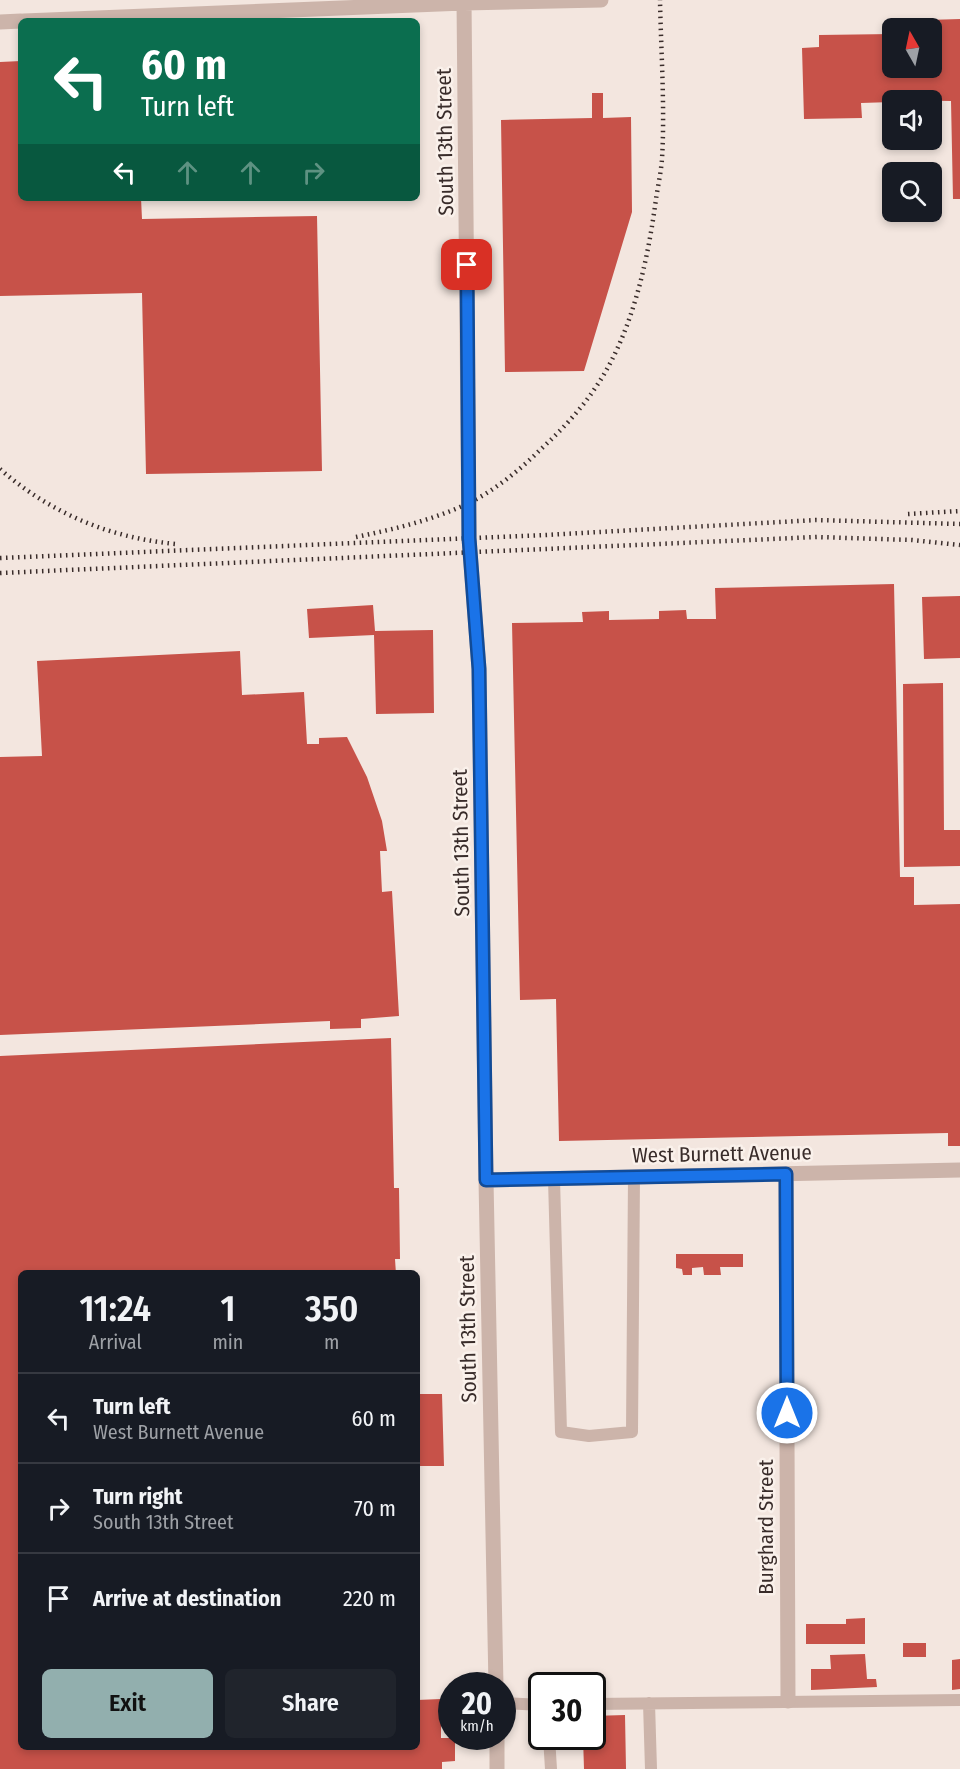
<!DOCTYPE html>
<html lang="en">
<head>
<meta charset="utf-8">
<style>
	body { margin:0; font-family:"Fira Sans Condensed",sans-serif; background:#20242c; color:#f1f3f6; height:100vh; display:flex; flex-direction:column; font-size:22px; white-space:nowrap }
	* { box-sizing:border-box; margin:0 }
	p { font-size:20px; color:#9ea1a6 }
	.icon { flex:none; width:33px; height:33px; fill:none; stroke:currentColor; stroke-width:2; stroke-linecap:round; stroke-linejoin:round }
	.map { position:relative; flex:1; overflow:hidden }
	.drawer { position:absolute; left:18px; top:1270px; width:402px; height:480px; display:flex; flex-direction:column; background:#171b24; border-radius:9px; box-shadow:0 3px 9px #0003 }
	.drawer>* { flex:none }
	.top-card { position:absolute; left:18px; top:18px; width:402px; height:183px; border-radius:9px; box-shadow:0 3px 9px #0003; background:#0b6e4f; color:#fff; overflow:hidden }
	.needle { width:39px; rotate:351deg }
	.tools { position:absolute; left:882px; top:18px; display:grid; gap:12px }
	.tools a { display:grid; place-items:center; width:60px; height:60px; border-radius:9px; background:#171b24; box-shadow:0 3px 9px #0003; font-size:30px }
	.speed { position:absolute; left:438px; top:1672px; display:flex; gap:12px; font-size:30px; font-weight:700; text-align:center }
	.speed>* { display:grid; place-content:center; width:78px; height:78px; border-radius:50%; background:#171b24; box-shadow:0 3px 9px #0003; line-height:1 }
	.speed small { font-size:15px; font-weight:400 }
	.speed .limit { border:3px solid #111; border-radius:9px; background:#fff; color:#111 }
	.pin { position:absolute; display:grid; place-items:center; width:51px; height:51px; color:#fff; margin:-26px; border-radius:12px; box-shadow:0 3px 9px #0006 }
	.me { position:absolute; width:66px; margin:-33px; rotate:0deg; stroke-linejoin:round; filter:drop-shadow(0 0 4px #0008) }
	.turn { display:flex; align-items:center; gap:21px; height:126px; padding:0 24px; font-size:27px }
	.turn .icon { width:78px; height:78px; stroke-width:2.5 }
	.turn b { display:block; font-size:42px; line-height:51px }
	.lanes { display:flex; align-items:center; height:57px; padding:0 24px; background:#0003; justify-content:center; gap:30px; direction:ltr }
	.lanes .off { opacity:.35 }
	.eta { display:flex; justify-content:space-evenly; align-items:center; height:102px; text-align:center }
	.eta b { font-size:36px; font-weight:600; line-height:42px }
	.button { display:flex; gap:12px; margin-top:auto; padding:12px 24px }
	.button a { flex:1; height:69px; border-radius:9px; background:#92afae; color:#111; font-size:24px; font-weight:600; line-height:69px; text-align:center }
	.button a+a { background:#20242c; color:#f1f3f6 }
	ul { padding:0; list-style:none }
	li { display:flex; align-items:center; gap:18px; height:90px; padding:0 24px; border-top:2px solid #363941 }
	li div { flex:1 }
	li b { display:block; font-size:22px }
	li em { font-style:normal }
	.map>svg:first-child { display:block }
	.building { fill:#c75249 }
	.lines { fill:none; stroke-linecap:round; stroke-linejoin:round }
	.lane { stroke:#ccb4aa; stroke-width:12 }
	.street { stroke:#ccb4aa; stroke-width:15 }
	.rail { stroke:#392c2a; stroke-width:4.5; stroke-dasharray:1.5 4.5; stroke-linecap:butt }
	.route-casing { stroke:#114b97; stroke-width:15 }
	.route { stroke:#1a73e8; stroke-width:10 }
	.labels { text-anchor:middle; stroke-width:5; stroke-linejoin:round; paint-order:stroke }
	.street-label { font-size:21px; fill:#392c2a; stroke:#faf1eb }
</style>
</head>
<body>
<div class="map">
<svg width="960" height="1769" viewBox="0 0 960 1769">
	<rect width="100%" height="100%" fill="#f3e6df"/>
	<path class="building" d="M960,19V199H953L951,101L892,100V102L861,103L862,118L804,119L802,48L819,47V35L892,34V68H932V28H895V21Z
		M21,61V198H141L142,219L317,216L322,471L146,474L142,293L0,296V62Z
		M592,93H603V118L631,117L632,212L584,371L505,372L501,120L592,118Z
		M894,584L900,877H914V905L960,904V1146H948V1133L559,1141L556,999L520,1000L512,623L583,622L582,612L609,611V620L659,619V611L686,610L687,619H716L715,588Z
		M960,596V658L924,659L922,597Z
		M373,605L375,631L433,630L434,713L376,714L374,635L309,638L307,609Z
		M240,651L242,695L304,692L307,744H319V738L347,737L367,777L382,821L387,851H380L382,892L392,891L399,1016L361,1019V1028L330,1029V1021L0,1035V757L42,756L37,661Z
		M943,683L944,830H960V866L904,867L903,684Z
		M391,1038L394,1188H399L400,1259H395L396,1274H21V1748H417V1700L441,1699V1738H455V1761L442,1762V1769H0V1056Z
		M676,1254H743V1267H720L721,1275H704L703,1267L692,1268V1275H683L682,1269L676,1268Z
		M417,1394H442L444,1466H417Z
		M865,1618V1644H806V1624H846V1619Z
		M903,1643H926V1657H903Z
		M865,1654L867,1679H876L877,1687L811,1690V1669H831L830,1655Z
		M960,1659V1689L952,1690V1660Z
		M625,1715L626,1769H584L583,1737H592V1716Z"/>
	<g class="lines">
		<path class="lane" d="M554,1179L561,1432L589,1436L632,1432L634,1177
			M502,1703L542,1705
			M649,1703L651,1769
			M592,1704L960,1700
			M549,1737L551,1769"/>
		<path class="street" d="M464,0L469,538L479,669L486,1180L496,1686
			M24,21L464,3L601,0
			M0,22L21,21
			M786,1174L788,1701
			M486,1180L960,1170
			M497,1737V1769"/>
		<path class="rail" d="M0,469C50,513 110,538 176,544
			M908,514L960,511
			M356,537C395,529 433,520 469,503C495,490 520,470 541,449C565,427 586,404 603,376C634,324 648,259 656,199C658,186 661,172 662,159C665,108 661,52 660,0
			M0,558L546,535L816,520L960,524
			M0,573L817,537L912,540L960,545"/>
	</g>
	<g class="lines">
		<g class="route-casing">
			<path id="route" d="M467,265L469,538L479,669L486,1180L786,1174L787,1413"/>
		</g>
		<use href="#route" class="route"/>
	</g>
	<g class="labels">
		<g class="street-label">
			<text transform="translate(445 142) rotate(-91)" y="7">South 13th Street</text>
			<text transform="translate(461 843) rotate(-91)" y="7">South 13th Street</text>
			<text transform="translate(722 1154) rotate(-1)" y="7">West Burnett Avenue</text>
			<text transform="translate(468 1329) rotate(-91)" y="7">South 13th Street</text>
			<text transform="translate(766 1527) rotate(-90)" y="7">Burghard Street</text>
		</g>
	</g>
</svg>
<div class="tools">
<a><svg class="needle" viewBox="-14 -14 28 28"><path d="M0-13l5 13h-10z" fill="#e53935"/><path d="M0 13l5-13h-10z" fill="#9ea1a6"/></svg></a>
<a><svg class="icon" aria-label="sound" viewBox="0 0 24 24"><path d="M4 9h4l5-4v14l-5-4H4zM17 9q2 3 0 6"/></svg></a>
<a><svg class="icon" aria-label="search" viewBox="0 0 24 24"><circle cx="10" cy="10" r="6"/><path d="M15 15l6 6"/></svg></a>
</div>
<div class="speed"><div>20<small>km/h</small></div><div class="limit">30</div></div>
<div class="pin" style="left:467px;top:265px;background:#d93025"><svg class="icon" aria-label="arrive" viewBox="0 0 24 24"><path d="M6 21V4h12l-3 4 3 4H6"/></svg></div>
<svg class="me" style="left:787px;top:1413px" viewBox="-20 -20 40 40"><circle r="17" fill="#1a73e8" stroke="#fff" stroke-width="3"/><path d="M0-11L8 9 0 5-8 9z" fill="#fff"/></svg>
<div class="top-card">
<div class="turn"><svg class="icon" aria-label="left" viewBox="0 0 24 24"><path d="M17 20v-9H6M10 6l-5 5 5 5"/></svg><div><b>60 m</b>Turn left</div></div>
<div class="lanes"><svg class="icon" aria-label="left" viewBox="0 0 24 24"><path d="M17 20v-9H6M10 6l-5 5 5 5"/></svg><svg class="icon off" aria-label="ahead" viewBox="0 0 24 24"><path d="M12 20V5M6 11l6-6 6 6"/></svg><svg class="icon off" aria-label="ahead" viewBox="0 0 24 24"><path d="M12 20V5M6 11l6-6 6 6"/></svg><svg class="icon off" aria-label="right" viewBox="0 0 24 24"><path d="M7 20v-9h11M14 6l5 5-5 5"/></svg></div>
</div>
<section class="drawer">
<div class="eta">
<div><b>11:24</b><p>Arrival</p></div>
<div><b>1</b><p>min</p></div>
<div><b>350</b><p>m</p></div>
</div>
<ul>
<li><svg class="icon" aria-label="left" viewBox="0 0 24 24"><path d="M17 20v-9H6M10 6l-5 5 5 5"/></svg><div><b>Turn left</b><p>West Burnett Avenue</p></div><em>60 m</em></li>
<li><svg class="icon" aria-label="right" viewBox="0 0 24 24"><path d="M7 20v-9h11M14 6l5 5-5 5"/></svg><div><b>Turn right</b><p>South 13th Street</p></div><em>70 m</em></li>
<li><svg class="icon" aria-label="arrive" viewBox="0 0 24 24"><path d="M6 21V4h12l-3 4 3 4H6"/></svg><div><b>Arrive at destination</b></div><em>220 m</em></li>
</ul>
<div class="button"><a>Exit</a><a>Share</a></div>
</section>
</div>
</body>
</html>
